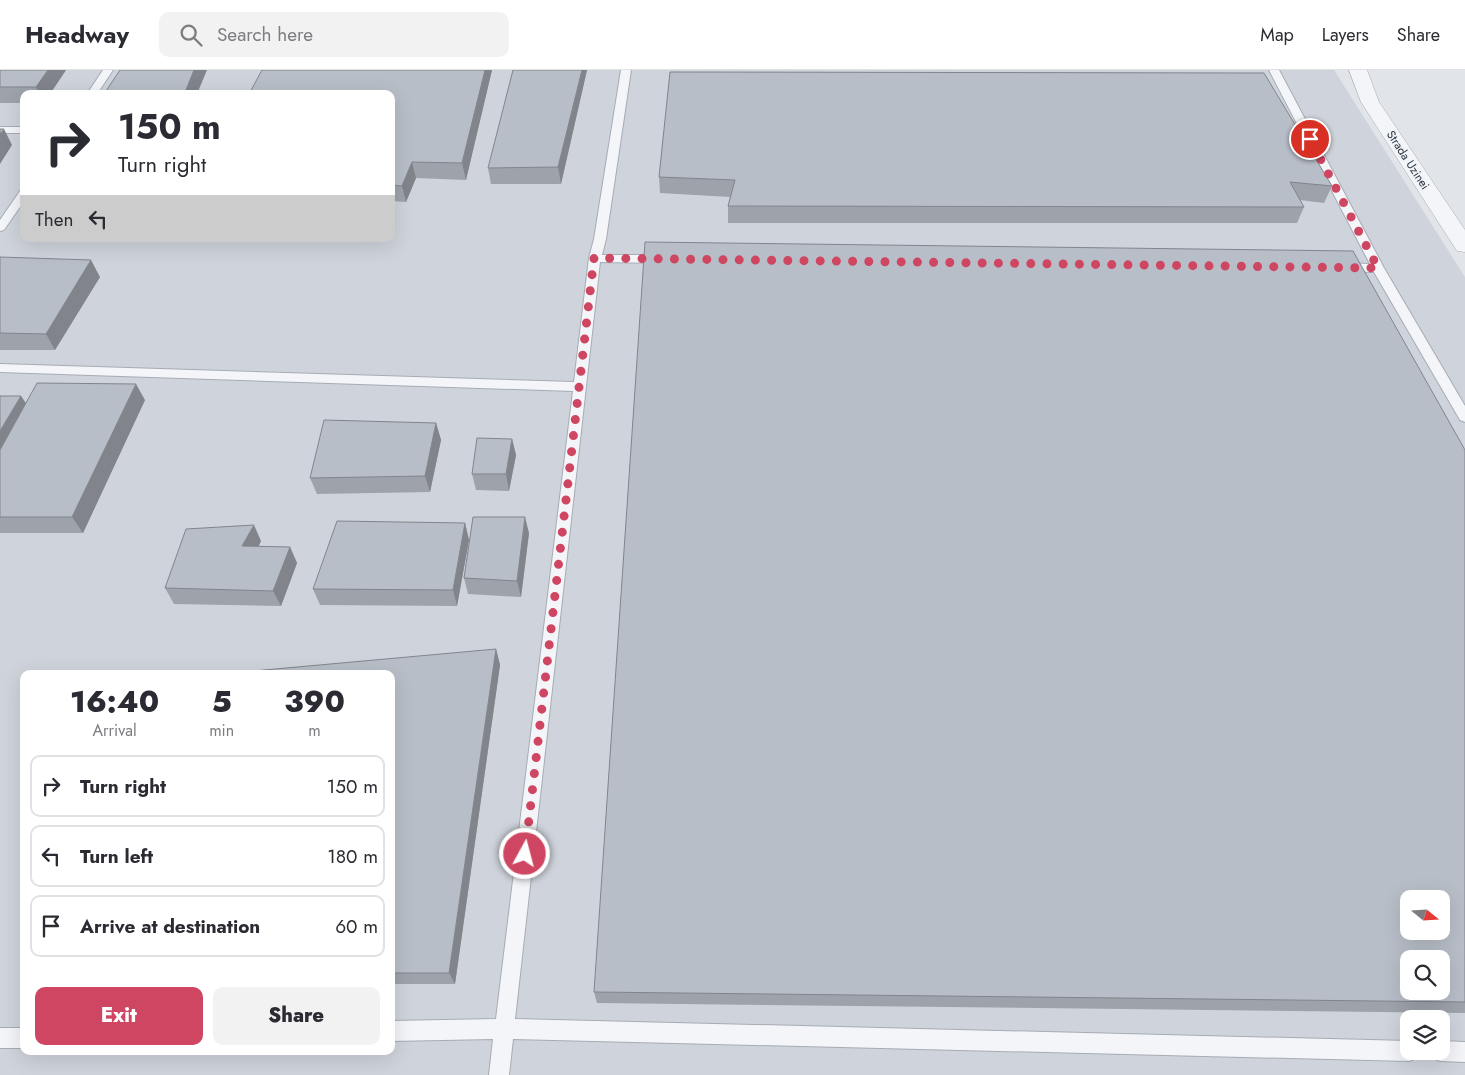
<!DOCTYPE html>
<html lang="en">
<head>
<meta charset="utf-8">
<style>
	body { margin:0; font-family:Jost,sans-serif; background:#f2f2f3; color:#2b2b33; height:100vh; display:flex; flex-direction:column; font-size:19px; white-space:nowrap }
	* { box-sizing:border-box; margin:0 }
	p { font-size:16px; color:#7c7c81 }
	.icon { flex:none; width:28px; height:28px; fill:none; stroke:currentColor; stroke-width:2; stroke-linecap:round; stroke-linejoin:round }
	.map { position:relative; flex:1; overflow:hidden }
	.side { position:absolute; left:20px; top:600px; width:375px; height:385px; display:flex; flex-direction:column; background:#fff; border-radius:10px; box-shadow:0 5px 20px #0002 }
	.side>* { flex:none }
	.guide { position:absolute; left:20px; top:20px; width:375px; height:152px; border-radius:10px; box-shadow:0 5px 20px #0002; background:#fff; color:#2b2b33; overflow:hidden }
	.needle { width:32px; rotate:108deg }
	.buttons { position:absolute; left:1400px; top:820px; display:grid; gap:10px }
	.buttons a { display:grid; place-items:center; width:50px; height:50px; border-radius:10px; background:#fff; box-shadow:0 5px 20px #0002; font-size:25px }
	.pin { position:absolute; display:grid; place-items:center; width:42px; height:42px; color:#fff; margin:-21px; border:2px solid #fff; border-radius:50%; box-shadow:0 1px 5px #0007 }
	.me { position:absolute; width:55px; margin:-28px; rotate:7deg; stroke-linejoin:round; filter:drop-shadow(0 0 4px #0008) }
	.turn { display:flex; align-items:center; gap:18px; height:105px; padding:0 15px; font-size:22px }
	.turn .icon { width:65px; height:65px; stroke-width:2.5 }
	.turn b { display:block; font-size:35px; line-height:42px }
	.then { display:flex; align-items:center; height:48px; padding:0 15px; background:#0003; gap:10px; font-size:19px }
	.eta { display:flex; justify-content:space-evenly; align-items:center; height:85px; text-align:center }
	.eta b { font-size:30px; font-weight:800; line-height:35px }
	.cta { display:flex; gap:10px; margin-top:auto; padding:10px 15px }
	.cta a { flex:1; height:58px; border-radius:10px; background:#cf4662; color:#fff; font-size:20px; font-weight:800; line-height:58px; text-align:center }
	.cta a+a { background:#f2f2f3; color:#2b2b33 }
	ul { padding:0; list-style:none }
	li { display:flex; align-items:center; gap:15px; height:62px; margin:0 10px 8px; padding:0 5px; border:2px solid #e1e1e2; border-radius:10px }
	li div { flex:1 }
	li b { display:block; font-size:19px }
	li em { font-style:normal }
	header { display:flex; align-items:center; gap:30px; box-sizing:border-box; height:70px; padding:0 25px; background:#fff; border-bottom:1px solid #e1e1e2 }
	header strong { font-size:24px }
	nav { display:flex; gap:28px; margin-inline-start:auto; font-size:18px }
	.search { width:350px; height:45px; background:#f2f2f3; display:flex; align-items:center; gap:12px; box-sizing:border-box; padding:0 18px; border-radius:10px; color:#7c7c81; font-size:19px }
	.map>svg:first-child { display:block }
	.built { fill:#cfd4dc; fill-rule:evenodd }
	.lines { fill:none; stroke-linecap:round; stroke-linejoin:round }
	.lane-casing { stroke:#a6acb4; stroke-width:2 }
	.street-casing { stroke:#a6acb4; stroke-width:1 }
	.lane { fill:#f4f5f8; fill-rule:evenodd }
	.street { fill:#f4f5f8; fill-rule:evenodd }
	.wall { fill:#9ea3ab }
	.shaded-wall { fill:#81858b }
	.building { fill:#b8bec7; stroke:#81858b; fill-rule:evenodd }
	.route { stroke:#cf4662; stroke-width:9; stroke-dasharray:0 16.2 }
	.labels { text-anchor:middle; stroke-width:4; stroke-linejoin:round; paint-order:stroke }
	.far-street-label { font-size:12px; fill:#293341; stroke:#f1f4f7 }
</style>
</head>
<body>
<header>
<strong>Headway</strong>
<div class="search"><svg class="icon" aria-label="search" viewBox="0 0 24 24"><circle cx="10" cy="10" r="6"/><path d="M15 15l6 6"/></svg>Search here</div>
<nav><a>Map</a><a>Layers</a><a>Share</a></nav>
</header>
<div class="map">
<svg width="1465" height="1005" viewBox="0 0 1465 1005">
	<rect width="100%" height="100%" fill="#e1e5ea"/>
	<path class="built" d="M0,0H1334L1465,207V1005H0ZM24,24H391V169H24ZM24,604H391V981H24ZM1409,829H1441V861H1409ZM1409,889H1441V921H1409ZM1409,949H1441V981H1409Z"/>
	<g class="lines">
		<g class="lane-casing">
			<path id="lane" d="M103,0H113L97,24H87Z
				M621,0H631L606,169L602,185H663L669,189L663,193L600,192L515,949L1409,971V981H1419L1416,988L1409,991L513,969L509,1005H489L493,969L391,971V951L496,949L573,321L0,302V294L574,312L589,188L594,169Z
				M1269,0H1279L1384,198L1465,336V352L1460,350L1374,202L1343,201L1337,197L1343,193L1370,194Z
				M0,57H24V63H0Z
				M24,120V131L4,160L0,161V150L20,121Z
				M0,958H24V978H0Z
				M1441,971L1465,972V992L1440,991L1433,988L1430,981H1441Z"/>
		</g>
		<g class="street-casing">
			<path id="street" d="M1349,0H1367L1379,32L1465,160V182L1457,181L1361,32Z"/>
		</g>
		<use href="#lane" class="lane"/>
		<use href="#street" class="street"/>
	</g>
	<path class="wall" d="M0,0H66L50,24H24V33H0Z
		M262,0H492L466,110L416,108L406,132L391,131V24Z
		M587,0L561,114H491L488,98Z
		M670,2L1332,116L1324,133L1300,130L1304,137L1297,153H728V136L730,127L660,123L659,107Z
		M0,187L100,207L55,280H0Z
		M0,326H21L26,333L145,330L83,463H0Z
		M436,353L441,370L430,422L317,424L310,408Z
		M512,369L516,385L509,421L476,420L472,404Z
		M1465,380V943L597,933L594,922Z
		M465,453L469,470L457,536L320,535L313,519Z
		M529,463L521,527L468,524L464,508Z
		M261,471L259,476L290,477L297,493L281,536L174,534L165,518Z
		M496,579L500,595L455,914H391V604Z"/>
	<path class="shaded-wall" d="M48,0H66L50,24H39L36,17Z
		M194,0H207L197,24H183Z
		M485,0H492L466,110L462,93Z
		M582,0H587L561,114L558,97Z
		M4,59L12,75L0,94V64Z
		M412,92L416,108L406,132L402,116Z
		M91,190L100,207L55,280L46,264Z
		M136,314L145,330L83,463L72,447Z
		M21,326L32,343L0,396V361Z
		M436,353L441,370L430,422L425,406Z
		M512,369L516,385L509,421L506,404Z
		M525,447L529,463L521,527L517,511Z
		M465,453L469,470L457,536L453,520Z
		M254,455L261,471L250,492L242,476Z
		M290,477L297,493L281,536L273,521Z
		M496,579L500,595L455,914L449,903Z"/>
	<path class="building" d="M0,0H48L36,17H0Z
		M120,0H194L186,20L183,24H104Z
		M262,0H485L462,93L412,92L402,116L391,115V24H249Z
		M513,0H582L558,97L488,98Z
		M670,2L1264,3L1332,116L1290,112L1304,137L728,136L735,110L659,107Z
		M0,59H4L0,64Z
		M645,172L1353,181L1465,380V932L594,922ZM1409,829H1441V861H1409ZM1409,889H1441V921H1409Z
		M0,187L91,190L46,264L0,263Z
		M37,313L136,314L72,447H0V380Z
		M0,326H21L0,361Z
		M324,350L436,353L425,406L310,408Z
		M477,368L512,369L506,404H472Z
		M473,447H525L517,511L464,508Z
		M337,451L465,453L453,520L313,519Z
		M254,455L242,476L290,477L273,521L165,518L186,459Z
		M496,579L449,903H391V604H220Z"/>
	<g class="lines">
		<path class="route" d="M525,784L594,188L1378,198L1310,69"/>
	</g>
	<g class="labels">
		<g class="far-street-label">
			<text transform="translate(1408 90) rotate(57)" y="4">Strada Uzinei</text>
		</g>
	</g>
</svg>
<div class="buttons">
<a><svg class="needle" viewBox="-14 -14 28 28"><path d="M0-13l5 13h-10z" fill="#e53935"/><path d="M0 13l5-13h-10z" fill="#7c7c81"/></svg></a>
<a><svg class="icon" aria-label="search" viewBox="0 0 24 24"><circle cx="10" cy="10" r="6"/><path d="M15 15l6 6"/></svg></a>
<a><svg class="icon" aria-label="layers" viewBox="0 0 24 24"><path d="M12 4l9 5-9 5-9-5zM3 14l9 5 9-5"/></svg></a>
</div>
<div class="pin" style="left:1310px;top:69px;background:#d93025"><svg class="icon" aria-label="arrive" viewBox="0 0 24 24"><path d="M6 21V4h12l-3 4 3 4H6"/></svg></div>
<svg class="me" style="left:525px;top:784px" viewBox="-20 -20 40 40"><circle r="17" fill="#cf4662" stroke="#fff" stroke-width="3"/><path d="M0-11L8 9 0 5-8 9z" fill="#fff"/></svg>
<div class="guide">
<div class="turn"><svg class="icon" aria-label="right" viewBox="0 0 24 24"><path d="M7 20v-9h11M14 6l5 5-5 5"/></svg><div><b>150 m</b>Turn right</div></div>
<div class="then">Then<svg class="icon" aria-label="left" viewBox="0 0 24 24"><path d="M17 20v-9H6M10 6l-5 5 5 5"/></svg></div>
</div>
<section class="side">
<div class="eta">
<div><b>16:40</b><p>Arrival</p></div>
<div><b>5</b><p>min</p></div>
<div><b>390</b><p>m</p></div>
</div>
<ul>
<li><svg class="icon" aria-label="right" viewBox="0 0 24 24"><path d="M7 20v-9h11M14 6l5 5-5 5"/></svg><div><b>Turn right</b></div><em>150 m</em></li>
<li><svg class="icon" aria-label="left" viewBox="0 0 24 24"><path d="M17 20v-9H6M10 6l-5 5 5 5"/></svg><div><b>Turn left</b></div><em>180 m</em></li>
<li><svg class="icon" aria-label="arrive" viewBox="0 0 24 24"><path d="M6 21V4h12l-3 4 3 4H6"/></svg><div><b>Arrive at destination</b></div><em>60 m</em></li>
</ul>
<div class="cta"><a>Exit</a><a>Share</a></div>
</section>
</div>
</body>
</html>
